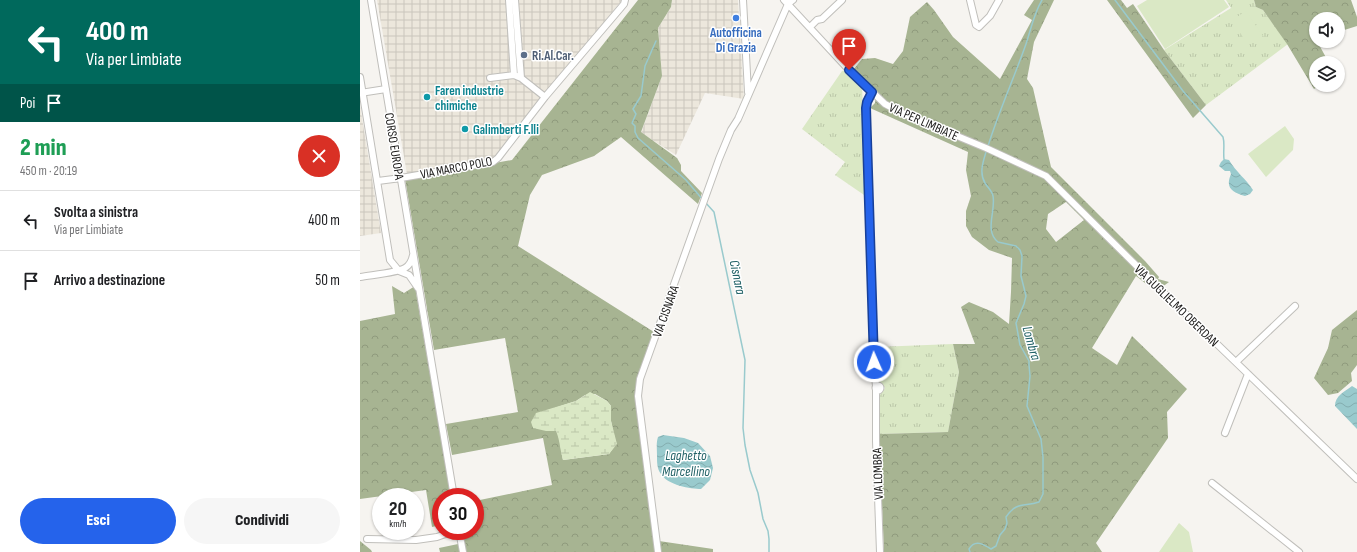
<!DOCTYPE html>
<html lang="it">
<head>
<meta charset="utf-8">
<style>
	body { margin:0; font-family:"Sofia Sans Condensed",sans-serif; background:#f6f6f6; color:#202124; height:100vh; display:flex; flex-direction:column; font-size:15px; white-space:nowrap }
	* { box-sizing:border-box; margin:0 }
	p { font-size:13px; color:#757577 }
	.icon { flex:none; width:22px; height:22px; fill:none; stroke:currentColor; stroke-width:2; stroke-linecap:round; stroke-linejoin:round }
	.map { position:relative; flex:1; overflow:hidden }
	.sheet { display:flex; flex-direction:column; background:#fff; width:360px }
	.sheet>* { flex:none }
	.banner { background:#00695c; color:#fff; overflow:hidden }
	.buttons { position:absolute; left:949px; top:12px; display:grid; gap:8px }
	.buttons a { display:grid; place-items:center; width:36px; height:36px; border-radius:50%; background:#fff; box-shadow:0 1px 3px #0004; font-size:20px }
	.speed { position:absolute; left:12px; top:488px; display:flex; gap:8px; font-size:20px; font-weight:700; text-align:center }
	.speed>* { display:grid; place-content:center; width:52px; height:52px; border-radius:50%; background:#fff; box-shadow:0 1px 3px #0004; line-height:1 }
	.speed small { font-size:10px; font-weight:400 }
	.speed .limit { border:6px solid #d22; background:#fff; color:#111 }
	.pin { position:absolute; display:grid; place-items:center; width:34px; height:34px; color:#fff; margin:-41px -17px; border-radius:50% 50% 50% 0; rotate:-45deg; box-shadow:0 0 4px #0007 }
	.pin .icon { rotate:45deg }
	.me { position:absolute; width:44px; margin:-22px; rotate:358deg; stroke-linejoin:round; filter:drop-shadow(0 0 3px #0008) }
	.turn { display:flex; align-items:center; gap:14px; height:84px; padding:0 20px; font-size:18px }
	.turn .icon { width:52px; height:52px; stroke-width:2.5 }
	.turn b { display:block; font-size:28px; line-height:34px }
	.then { display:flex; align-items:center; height:38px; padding:0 20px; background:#0003; gap:8px; font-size:15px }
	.round { display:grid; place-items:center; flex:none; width:42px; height:42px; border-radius:21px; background:#f6f6f6 }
	.headline { display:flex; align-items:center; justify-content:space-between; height:68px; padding:0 20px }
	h1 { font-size:24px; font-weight:800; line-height:30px; color:#1e9e55 }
	.action { display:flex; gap:8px; margin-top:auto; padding:8px 20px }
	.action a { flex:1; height:46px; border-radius:24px; background:#2563eb; color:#fff; font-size:16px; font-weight:800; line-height:46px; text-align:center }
	.action a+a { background:#f6f6f6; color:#202124 }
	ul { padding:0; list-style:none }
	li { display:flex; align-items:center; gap:12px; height:60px; padding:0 20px; border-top:1px solid #e0e0e0 }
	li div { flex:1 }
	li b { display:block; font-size:15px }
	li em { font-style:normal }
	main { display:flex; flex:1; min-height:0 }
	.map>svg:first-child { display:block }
	.industrial { fill:url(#industrial-grid) }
	.grass { fill:url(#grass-tufts) }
	.forest { fill:url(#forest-crowns); fill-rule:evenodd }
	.wetland { fill:url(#wetland-marsh) }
	.garden { fill:#dae8c5 }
	.water { fill:url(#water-waves) }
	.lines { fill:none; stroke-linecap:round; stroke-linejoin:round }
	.stream { stroke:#99cacd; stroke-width:1.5 }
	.minor-casing { stroke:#c0bfbb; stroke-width:8 }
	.minor { stroke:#fff; stroke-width:6 }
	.route-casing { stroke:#184099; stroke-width:10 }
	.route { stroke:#2563eb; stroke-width:7 }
	.shop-dot { fill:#3f7fe0; stroke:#fff; stroke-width:1.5 }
	.service-dot { fill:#5c6f8a; stroke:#fff; stroke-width:1.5 }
	.culture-dot { fill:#0f9aa8; stroke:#fff; stroke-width:1.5 }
	.labels { text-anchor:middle; stroke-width:3; stroke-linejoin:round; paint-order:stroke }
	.shop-label { font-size:13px; font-weight:bold; fill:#366cbe; stroke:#fff }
	.service-label { font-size:13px; font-weight:bold; fill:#4e5e75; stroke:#fff; text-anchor:start }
	.culture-label { font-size:13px; font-weight:bold; fill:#0d838f; stroke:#fff; text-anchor:start }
	.street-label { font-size:13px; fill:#1a1918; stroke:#fff }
	.water-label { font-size:14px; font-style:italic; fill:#226267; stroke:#fff }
</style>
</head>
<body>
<main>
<section class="sheet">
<div class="banner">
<div class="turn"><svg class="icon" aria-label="left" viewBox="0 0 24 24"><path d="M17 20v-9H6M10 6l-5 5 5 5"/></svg><div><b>400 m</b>Via per Limbiate</div></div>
<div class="then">Poi<svg class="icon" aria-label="arrive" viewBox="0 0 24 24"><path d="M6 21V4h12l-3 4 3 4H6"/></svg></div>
</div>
<div class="headline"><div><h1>2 min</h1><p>450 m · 20:19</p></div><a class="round" style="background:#d93025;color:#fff"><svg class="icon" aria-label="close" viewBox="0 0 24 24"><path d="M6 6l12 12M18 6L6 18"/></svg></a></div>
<ul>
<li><svg class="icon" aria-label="left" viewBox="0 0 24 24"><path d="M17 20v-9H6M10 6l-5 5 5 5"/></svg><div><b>Svolta a sinistra</b><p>Via per Limbiate</p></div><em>400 m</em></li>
<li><svg class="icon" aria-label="arrive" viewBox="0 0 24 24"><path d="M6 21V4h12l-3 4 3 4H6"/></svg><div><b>Arrivo a destinazione</b></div><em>50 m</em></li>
</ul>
<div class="action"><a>Esci</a><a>Condividi</a></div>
</section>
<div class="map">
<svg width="997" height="552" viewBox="0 0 997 552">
	<defs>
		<pattern id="industrial-grid" width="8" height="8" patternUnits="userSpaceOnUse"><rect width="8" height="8" fill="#ece7dc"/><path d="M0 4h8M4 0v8" fill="none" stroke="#cac6bc"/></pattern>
		<pattern id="grass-tufts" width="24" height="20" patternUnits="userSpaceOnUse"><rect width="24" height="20" fill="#dae8c5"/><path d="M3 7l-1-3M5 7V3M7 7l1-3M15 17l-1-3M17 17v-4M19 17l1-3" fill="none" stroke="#bac6a8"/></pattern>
		<pattern id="forest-crowns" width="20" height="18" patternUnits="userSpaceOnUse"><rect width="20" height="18" fill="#a7b492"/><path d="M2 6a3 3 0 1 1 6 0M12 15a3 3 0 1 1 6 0" fill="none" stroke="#8f9a7d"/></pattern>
		<pattern id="wetland-marsh" width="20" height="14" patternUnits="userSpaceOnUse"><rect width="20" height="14" fill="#dae8c5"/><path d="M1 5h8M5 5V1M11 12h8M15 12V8" fill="none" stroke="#bac6a8"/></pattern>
		<pattern id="water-waves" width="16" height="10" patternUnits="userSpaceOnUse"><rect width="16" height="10" fill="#99cacd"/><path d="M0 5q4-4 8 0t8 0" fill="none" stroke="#83adaf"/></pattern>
	</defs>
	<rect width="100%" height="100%" fill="#f6f4f0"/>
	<path class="industrial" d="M17,0H262L134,158L47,174Z
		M312,0H378L384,99L345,93L316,155L281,133L302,76L298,28L311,7Z
		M0,106L21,233L0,236Z"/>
	<path class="grass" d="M866,0H894L896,7L903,10L928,44L846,105L804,50L871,8Z
		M487,70L502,87L507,197L475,175L485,162L442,129L482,71Z
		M593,344L599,372L588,432L519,434L517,399L525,388L516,378V347Z"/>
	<path class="forest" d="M278,0H312L311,7L298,28L302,76L281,132L317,158L321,165V171L342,193L338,204L261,137L234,156L182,175L170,195L158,246L294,332L276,398L295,552H105L101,531H115V501L192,485L183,438L92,455L86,424L158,412L145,338L74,350L45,179L152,160ZM235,394L247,401L251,406V421L256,444L249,454L203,460C201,452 201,446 199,438C197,427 184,420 176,414L216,401L225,395Z
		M674,0H694L674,42L667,79L673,88L691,167L785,261L799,277L798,279L809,282L798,290H794L776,276L732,348L757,365L772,336L827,389L807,412L808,438L736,543L742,552H524L519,434L588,432L599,372L593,344H615L601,307L609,302L633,312L649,324L651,292L652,258L629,250L612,237L606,226V211L611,196L606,170L608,152L510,108L515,103L516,93L493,70L502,59L515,58L533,64L543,51L550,17L567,2L574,10L593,37L640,79L672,20L664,15ZM706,202L724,220L696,242L686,229L688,214Z
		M747,0H761L767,8L773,4L804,50L846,105L833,118Z
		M894,0H991L997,17V26L978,32V19H956V41H957L969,63H956V85H960L954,89L927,44L903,10L896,7Z
		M32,286L44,293L55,286L91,497H81V525L72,527L66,490L0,499V321L35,314Z
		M997,310V365L991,373L992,381L978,393L968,395L954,378L968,348L972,330Z
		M0,541L11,550L12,552H0Z
		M299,541L353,549V552H300Z
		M98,544L100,552H80L79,548Z"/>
	<path class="wetland" d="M230,392L247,401L251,406V421L257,444L249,454L203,460C200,450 200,440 196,431H186L173,428L171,422L176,413L216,401Z"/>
	<path class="garden" d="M787,0H864L869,7L805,49L777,6Z
		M886,11L903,36L888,45L872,20Z
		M925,126L934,139L933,150L906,177L888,154Z
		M819,523L829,532L833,552H799Z"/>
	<path class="water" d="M864,159L869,160C876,172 886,179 893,190L890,194L885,196C872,192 865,188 871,174L870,171H865L859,166L861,162Z
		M992,386L997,389V429L975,406C975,396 984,392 992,386Z
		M303,435L324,438L338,443L350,456L353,468L350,480L341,489C331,489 307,485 301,474C297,469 297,462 297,456C297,449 296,443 298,437Z"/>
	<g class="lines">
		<path class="stream" d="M755,0L823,91L863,137C865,144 863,151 864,159
			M296,41L285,66L281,96L273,109L276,114L272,123L275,126V132L278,138L326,180L343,200
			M628,146C639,111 654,78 666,44C671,29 674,13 682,0
			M345,202L354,212L385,360L383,428L385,445L390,470L398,493L403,519L408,531L409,539V552
			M610,552L609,549C615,539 623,544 631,549L636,546L640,535L645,529L647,523L646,517C657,501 664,507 679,502L683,494V457L681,439L667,406L670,376L669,365V361L660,345L656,323L664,304L666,296L661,276L662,256L660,250L656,246L638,242C624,231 636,211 633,196C632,191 628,188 625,183C619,173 623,162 626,152"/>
		<g class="minor-casing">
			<path id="minor" d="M11,0L94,497
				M149,0L154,75
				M155,0L161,78
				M383,0L388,92
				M424,0L489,70L525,104L544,114L626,148L686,176L803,292L997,479
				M610,0L616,25L619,27L630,16L639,0
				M450,27L457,20L462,19L482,0
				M0,77L30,260L39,271L49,275L58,288
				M130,78L154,75L161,78L185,97
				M512,92L507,102L506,109L515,377L516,386
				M0,93L26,89
				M18,181L41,178L133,162L138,158L185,97L264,4L265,0
				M0,277C10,275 37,273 45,268C50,265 52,260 53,255
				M876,362L935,306
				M515.5 388a2.5 2.5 0 1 1 5 0a2.5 2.5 0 1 1-5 0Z
				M516,390V441L520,552
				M865,433L888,374
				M852,483L939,552
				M99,531L103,552
				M7,539L56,540L77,537L94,531
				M298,552L278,396L280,379L359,159L371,130L378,119L428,4L433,0"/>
		</g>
		<use href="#minor" class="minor"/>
	</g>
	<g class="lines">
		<g class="route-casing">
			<path id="route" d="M489,70L512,92L507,102L506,108L514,362"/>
		</g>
		<use href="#route" class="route"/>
	</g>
	<circle class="shop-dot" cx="376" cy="18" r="4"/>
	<circle class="service-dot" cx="164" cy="55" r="4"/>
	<g class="culture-dot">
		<circle cx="67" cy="97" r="4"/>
		<circle cx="105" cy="129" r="4"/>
	</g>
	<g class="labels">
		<g class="shop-label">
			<text x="376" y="37">Autofficina<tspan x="376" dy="15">Di Grazia</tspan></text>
		</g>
		<g class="service-label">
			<text x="172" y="60">Ri.Al.Car.</text>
		</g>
		<g class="culture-label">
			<text x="75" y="95">Faren industrie<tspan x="75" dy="15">chimiche</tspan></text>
			<text x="113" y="134">Galimberti F.lli</text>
		</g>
		<g class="street-label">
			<text transform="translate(564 121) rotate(24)" y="5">VIA PER LIMBIATE</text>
			<text transform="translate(35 146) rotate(81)" y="5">CORSO EUROPA</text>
			<text transform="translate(96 167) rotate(-11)" y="5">VIA MARCO POLO</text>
			<text transform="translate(817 305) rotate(44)" y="5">VIA GUGLIELMO OBERDAN</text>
			<text transform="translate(305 311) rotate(-70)" y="5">VIA CISNARA</text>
			<text transform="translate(517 474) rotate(-92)" y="5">VIA LOMBRA</text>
		</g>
		<g class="water-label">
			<text transform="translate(378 277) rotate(78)" y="5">Cisnara</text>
			<text transform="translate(672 343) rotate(74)" y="5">Lombra</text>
			<text x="326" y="460">Laghetto<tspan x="326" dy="16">Marcellino</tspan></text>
		</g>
	</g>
</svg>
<div class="buttons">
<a><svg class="icon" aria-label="sound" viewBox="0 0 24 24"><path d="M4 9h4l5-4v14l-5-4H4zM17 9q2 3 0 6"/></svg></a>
<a><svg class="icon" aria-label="layers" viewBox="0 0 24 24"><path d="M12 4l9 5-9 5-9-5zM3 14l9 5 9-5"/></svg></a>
</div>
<div class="speed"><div>20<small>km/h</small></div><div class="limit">30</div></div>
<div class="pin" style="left:489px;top:70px;background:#d93025"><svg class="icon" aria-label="arrive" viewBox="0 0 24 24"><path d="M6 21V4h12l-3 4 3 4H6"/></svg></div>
<svg class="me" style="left:514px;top:362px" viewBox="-20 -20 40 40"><circle r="17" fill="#2563eb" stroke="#fff" stroke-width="3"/><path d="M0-11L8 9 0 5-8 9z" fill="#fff"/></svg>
</div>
</main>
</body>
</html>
